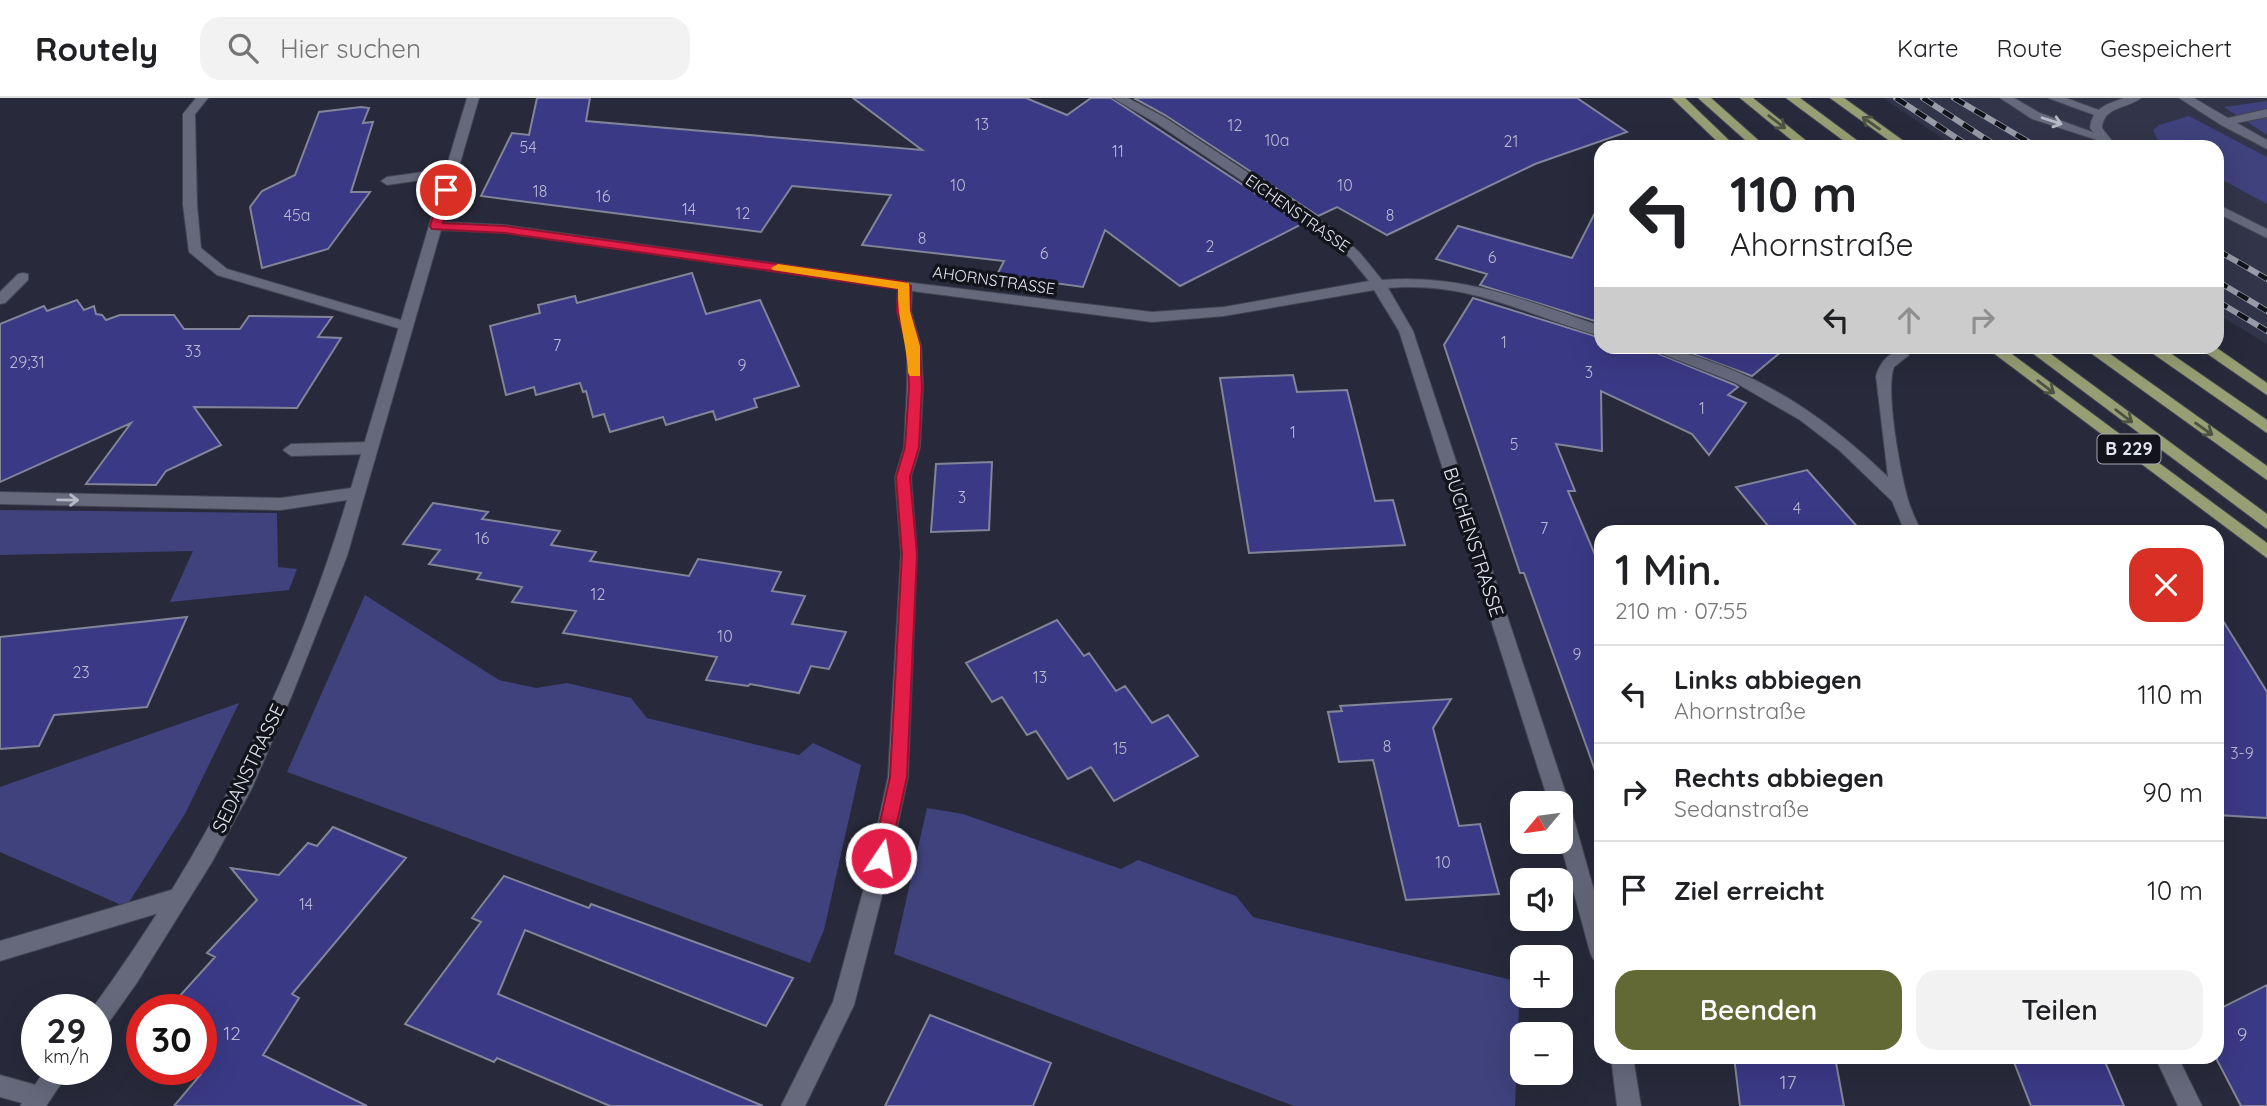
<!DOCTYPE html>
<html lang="de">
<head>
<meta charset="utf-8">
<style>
	body { margin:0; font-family:Quicksand,sans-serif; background:#f2f2f2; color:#202124; height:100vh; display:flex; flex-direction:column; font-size:26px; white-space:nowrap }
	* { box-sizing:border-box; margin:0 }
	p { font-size:23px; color:#757577 }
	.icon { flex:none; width:38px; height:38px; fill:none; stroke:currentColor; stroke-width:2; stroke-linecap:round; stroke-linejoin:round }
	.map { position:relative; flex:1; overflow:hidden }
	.sheet { position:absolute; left:1594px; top:427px; width:630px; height:539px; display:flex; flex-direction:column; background:#fff; border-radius:21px; box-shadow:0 7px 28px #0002 }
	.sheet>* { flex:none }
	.top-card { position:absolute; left:1594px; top:42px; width:630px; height:214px; border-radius:21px; box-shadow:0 7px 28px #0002; background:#fff; color:#202124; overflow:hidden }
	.needle { width:46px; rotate:241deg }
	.fabs { position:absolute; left:1510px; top:693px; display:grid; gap:14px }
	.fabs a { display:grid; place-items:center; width:63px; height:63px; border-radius:14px; background:#fff; box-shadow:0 7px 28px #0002; font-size:35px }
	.speed { position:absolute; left:21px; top:896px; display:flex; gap:14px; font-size:35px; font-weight:700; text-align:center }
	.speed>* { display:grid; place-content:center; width:91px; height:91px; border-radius:50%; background:#fff; box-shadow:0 7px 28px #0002; line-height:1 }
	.speed small { font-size:18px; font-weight:400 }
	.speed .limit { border:10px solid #d22; background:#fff; color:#111 }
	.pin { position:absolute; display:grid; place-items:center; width:60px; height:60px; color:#fff; margin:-30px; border:4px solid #fff; border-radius:50%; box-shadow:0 2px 7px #0007 }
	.me { position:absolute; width:77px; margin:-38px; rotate:12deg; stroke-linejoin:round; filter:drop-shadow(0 0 5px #0008) }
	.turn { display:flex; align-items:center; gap:24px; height:147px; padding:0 21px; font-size:32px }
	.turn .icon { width:91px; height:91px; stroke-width:2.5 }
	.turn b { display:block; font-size:49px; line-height:60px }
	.lanes { display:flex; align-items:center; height:66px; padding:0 21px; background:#0003; justify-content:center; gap:35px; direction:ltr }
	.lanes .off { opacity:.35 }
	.round { display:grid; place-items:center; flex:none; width:74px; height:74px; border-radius:21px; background:#f2f2f2 }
	.headline { display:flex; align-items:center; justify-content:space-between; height:119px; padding:0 21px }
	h1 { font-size:42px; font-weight:600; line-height:52px }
	.cta { display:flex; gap:14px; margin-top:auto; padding:14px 21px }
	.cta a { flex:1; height:80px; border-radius:21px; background:#636935; color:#fff; font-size:28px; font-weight:600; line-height:80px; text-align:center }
	.cta a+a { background:#f2f2f2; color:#202124 }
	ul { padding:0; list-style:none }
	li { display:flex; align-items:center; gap:21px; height:98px; padding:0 21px; border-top:2px solid #e0e0e0 }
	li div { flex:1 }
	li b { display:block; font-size:26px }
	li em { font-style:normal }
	header { display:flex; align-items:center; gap:42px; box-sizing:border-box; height:98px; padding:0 35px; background:#fff; border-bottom:2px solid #e0e0e0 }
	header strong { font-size:33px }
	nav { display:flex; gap:38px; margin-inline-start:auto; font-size:24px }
	.search { width:490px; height:63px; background:#f2f2f2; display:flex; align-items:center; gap:18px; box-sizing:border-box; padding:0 24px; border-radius:21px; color:#757577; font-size:26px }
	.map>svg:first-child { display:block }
	.built { fill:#32344a }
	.green { fill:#3f427c }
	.building { fill:#3a3985; stroke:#828599; stroke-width:2 }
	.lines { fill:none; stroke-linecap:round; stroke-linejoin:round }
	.lane-casing { stroke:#434553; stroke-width:2 }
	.street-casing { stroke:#434553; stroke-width:2 }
	.secondary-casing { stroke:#434553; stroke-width:2 }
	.primary-casing { stroke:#434553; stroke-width:2 }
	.lane { fill:#66697c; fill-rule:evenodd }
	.street { fill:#66697c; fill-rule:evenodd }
	.secondary { fill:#66697c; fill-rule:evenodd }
	.primary { fill:#979e73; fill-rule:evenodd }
	.rail-casing { stroke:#989aa7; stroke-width:6 }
	.rail { stroke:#13141b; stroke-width:4.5; stroke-dasharray:12; stroke-linecap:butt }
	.oneway { stroke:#b7b9c7 }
	.oneway2 { stroke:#4e5243 }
	.route { fill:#e11d48; stroke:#92132f; stroke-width:2 }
	.slow { fill:#f59e0b }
	.labels { text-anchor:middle; stroke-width:7; stroke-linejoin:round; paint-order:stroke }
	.number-label { font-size:16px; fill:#b8b9d4 }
	.far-street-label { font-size:16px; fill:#e2e4ef; stroke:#13141b }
	.shield { fill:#13141b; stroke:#a4a6af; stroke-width:2 }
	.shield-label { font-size:18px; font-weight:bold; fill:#e2e4ef }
	.street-label { font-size:19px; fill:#e2e4ef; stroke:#13141b }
	.near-number-label { font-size:19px; fill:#b8b9d4 }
</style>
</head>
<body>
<header>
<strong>Routely</strong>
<div class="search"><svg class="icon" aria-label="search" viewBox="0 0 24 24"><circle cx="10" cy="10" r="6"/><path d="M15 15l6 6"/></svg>Hier suchen</div>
<nav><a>Karte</a><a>Route</a><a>Gespeichert</a></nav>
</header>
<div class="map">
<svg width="2267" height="1008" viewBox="0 0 2267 1008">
	<rect width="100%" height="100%" fill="#282a3b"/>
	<path class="built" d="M1883,0H2267V246L2217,216V49H1955Z"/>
	<path class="green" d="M2267,3V37L2224,9Z
		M2189,18L2267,59V106L2217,79V49H2166L2157,41L2153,32L2159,27Z
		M0,412L277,415L278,469L297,471L289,492L170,504L193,453L0,457Z
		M365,497L499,582L536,590L567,585L631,600L647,620L799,657L813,645L861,667L824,832L810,865L287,674Z
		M239,605L185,716L126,809L0,754V689Z
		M927,710L963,716L1121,771L1138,762L1236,798L1253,819L1520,884L1515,1008H1294L894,856Z"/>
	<path class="building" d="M537,0H590L586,23L922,52L853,0H1026L1067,17L1091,0H1111L1302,126L1180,188L1105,132L1083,189L997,177L1004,163L862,147L891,97L792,88L761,134L481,98L512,35L529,37Z
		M1134,0H1577L1627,34L1535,66L1387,137L1337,109L1318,118L1165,17Z
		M361,9L369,10L363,25L373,24L351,94H370L328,151L262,170L250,109L262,93L295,77L319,14Z
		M1601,103V225L1480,187L1487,176L1436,161L1458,128L1572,160Z
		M692,175L706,216L760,202L799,288L754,301L757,309L716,322L713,313L666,327L663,319L610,334L604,316L593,319L586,293L583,294L580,285L536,297L534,289L506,297L490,228L540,215L538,207L575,198L577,205Z
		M1473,200L1601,240V248H1640L1735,287L1738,289L1728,297L1746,305L1709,357L1692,336L1601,293L1602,353L1556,346L1575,393H1568L1601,471V674L1596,675L1524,475H1520L1444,247Z
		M77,202L84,212L94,208L96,216L102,217L106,222L120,217H174L184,231H240L249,218L332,219L318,239L341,240L297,310L194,309L221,347L166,373L156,387L86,386L131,325L0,384V226L44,208L47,213Z
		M1671,248H1788L1752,278Z
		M1293,277L1297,294L1347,292L1375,403L1393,402L1405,447L1249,455L1220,280Z
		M992,364L989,432L931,434L936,366Z
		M1807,372L1862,434H1773L1736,389Z
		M433,405L488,414L482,421L560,433L551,447L596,454L590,463L689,478L698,461L781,474L772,493L805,498L792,526L846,534L829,571L811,568L799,595L750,586L748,588L706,582L717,559L563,535L576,513L512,504L522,489L477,481L481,475L429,466L440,452L403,446Z
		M2217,513L2267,594V720L2217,717Z
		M187,519L147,609L54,617L39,648L0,651V539Z
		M1057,522L1084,558L1089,555L1116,593L1125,588L1152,625L1168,617L1198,658L1114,703L1091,669L1068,681L1036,633L1027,637L1002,599L992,604L966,565Z
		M1451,601L1433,630L1459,728L1480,726L1499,796L1406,802L1373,662L1339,664L1328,614L1342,613L1340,608Z
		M333,729L406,760L292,896L299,900L263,957L367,1008H174L201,976L191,971H201V912H167L215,859L207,855L257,802L231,770L279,777L308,745L317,748Z
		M504,778L589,810L591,806L793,880L766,928L525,832L498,896L763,1008H610L497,960L494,964L405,926L481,824L472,820Z
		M2267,887V1008H2241L2217,962V912Z
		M930,917L1051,965L1033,1008H885Z
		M1734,959H1835L1844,1008H1740Z
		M2012,959H2103L2124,1008H2031Z"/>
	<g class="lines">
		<g class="lane-casing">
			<path id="lane" d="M196,0H208L195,16L197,107L201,150L227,171L411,225L413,228L411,231H401L217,177L189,154L183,107V16Z
				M2000,0H2014L2040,15L2106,39L2100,43L2032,21Z
				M2048,0H2066L2107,15L2097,18Z
				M2179,0H2194L2228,20L2267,11V19L2237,25L2267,42V51L2221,27Z
				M452,70L458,74L456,77L387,87L381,83L387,79Z
				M23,175L28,176V182L5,205L0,206V194L18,176Z
				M370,344L378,350L370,356L291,358L283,352L291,346Z
				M178,790L185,793L188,800L185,807L0,863V843Z
				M0,977L47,990L51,998L47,1006L33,1008L0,999Z"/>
		</g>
		<g class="street-casing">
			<path id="street" d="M467,0H479L443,124L505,127L905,184L1152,214L1224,209L1369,183L1351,161L1326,139L1156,25L1113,0H1128L1164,19L1336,133L1360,155L1382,182C1463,175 1527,203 1601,228V238C1525,217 1471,183 1388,190L1413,233L1571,711L1601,817V864L1593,861L1590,854L1560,744L1561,705H1549L1399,233L1374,192L1224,218L1152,224L912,193L911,213L921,248L923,289L920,349L911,379L917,455L908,679L885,786L854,907L805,1008H781L833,904L865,786L888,679L901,455L895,379L904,349L907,289V248L897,213L898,191L505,135L441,132L347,458L292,597L252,690L212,764L136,886L104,931L96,934V912H91C204,758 292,586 347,402L281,412L0,406V394L281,400L351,390Z
				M1642,248C1667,248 1686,255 1709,263C1779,287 1835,328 1888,379L1876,278C1880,264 1890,251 1907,254L1909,257L1894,269C1885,293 1900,371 1907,398C1910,411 1917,423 1921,434H1905L1892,403L1839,352L1800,322L1736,285Z
				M1611,959H1633L1641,1008H1617Z
				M2155,959H2178L2202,1008H2178Z
				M46,971H71L46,1008H20Z"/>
		</g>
		<g class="secondary-casing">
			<path id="secondary" d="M2124,0H2141C2127,11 2104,8 2102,30L2117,49H2105L2090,30C2092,10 2107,6 2124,0Z
				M2217,106L2267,131V140L2217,115Z"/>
		</g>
		<g class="primary-casing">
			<path id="primary" d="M1672,0H1685L1736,49H1723Z
				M1698,0H1711L1766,49H1753Z
				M1740,0H1753L1814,49H1800Z
				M1786,0H1800L1866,49H1852Z
				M1830,0H1844L1912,49H1898Z
				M1984,248H2001L2267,445V460Z
				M2023,248H2040L2267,416V431Z
				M2081,248H2099L2267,368V382Z
				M2142,248H2160L2267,322V335Z
				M2196,248H2214L2267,285V297Z"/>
		</g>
		<use href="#lane" class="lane"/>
		<use href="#street" class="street"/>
		<use href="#secondary" class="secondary"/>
		<use href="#primary" class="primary"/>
		<g class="rail-casing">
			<path id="rail" d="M1896,0L1970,49
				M1923,0L1998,49
				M1954,0L2037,49
				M2217,152L2267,181
				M2217,183L2267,213
				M2217,203L2267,233"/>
		</g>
		<use href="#rail" class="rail"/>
	</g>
	<defs><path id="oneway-shaft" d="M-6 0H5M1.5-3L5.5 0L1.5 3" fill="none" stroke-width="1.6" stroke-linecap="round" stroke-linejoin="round" transform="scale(1.75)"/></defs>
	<g class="oneway">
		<use href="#oneway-shaft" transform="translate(2052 23) rotate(18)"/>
		<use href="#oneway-shaft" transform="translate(68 402) rotate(1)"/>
	</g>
	<g class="oneway2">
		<use href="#oneway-shaft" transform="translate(1777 24) rotate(38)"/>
		<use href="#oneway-shaft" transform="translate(1871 25) rotate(-145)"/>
		<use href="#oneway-shaft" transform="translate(2046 289) rotate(37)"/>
		<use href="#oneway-shaft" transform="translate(2124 318) rotate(37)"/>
		<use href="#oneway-shaft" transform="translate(2204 331) rotate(35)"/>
	</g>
	<path class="route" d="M446,89L452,92L443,125L505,128L905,184L911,188L910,213L920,248L922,289L919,349L910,379L917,456L907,679L888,765L881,768L875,765L872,760L890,679L902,456L896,379L905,349L909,289L907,248L897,213L898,191L505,135L432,131L430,128L441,92Z"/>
	<path class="slow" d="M778,166L909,185L910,213L920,248V278H910L908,275C907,246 897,220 898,191L773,172L771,170Z"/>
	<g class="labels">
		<g class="number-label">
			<text x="982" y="32">13</text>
			<text x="1235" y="33">12</text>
			<text x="1277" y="48">10a</text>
			<text x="1511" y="49">21</text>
			<text x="528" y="55">54</text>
			<text x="1118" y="59">11</text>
			<text x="958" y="93">10</text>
			<text x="1345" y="93">10</text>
			<text x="540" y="99">18</text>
			<text x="603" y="104">16</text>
			<text x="689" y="117">14</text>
			<text x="743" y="121">12</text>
			<text x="297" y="123">45a</text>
			<text x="1390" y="123">8</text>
			<text x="922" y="146">8</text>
			<text x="1210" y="154">2</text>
			<text x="1044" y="161">6</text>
			<text x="1492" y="165">6</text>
			<text x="1504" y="250">1</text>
			<text x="557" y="253">7</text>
			<text x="193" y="259">33</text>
			<text x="27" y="270">29;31</text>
			<text x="742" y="273">9</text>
			<text x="1589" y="280">3</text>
			<text x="1702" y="316">1</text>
			<text x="1293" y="340">1</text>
			<text x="1514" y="352">5</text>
			<text x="962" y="405">3</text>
			<text x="1797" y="416">4</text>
			<text x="1544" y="436">7</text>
			<text x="482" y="446">16</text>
			<text x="598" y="502">12</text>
			<text x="725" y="544">10</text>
			<text x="1577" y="562">9</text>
			<text x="81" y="580">23</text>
			<text x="1040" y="585">13</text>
			<text x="1387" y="654">8</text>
			<text x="1120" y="656">15</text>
			<text x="2242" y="661">3-9</text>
			<text x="1443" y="770">10</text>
			<text x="306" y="812">14</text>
		</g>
		<g class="far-street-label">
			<text transform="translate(1298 115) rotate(35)" y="6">EICHENSTRASSE</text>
			<text transform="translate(994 182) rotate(8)" y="6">AHORNSTRASSE</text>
		</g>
		<rect class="shield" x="2097.5" y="336.5" width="63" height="29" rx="5"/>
		<g class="shield-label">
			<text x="2129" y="357">B 229</text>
		</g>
		<g class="street-label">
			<text transform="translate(1474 444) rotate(72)" y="7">BUCHENSTRASSE</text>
			<text transform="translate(248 670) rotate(-64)" y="7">SEDANSTRASSE</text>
		</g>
		<g class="near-number-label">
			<text x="232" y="942">12</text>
			<text x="2242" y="943">9</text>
			<text x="1788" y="991">17</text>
		</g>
	</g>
</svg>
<div class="fabs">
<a><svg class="needle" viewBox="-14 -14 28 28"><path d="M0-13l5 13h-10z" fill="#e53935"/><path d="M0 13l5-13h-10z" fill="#757577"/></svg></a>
<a><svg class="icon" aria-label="sound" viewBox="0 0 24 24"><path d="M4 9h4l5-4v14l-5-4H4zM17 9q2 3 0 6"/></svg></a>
<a>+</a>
<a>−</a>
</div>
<div class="speed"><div>29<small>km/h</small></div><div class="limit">30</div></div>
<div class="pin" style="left:446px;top:92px;background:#d93025"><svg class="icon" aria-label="arrive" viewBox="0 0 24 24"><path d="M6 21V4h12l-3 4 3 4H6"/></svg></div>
<svg class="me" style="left:881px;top:760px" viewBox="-20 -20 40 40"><circle r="17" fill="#e11d48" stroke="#fff" stroke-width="3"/><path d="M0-11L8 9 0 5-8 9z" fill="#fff"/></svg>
<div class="top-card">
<div class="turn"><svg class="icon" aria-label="left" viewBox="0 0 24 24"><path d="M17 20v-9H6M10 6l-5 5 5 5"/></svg><div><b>110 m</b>Ahornstraße</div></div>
<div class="lanes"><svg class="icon" aria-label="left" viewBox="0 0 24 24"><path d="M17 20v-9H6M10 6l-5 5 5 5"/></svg><svg class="icon off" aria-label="ahead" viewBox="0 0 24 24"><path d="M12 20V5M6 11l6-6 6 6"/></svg><svg class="icon off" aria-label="right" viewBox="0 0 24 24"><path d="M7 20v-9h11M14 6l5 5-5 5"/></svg></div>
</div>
<section class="sheet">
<div class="headline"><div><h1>1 Min.</h1><p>210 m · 07:55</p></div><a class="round" style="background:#d93025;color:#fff"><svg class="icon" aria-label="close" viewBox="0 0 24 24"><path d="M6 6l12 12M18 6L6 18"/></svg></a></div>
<ul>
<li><svg class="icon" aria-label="left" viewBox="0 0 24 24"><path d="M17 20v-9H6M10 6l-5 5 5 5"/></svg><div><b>Links abbiegen</b><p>Ahornstraße</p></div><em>110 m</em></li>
<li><svg class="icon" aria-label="right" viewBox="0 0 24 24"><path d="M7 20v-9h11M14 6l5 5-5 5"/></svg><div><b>Rechts abbiegen</b><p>Sedanstraße</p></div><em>90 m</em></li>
<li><svg class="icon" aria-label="arrive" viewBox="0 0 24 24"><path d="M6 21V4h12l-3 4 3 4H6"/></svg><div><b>Ziel erreicht</b></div><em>10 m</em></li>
</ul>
<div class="cta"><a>Beenden</a><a>Teilen</a></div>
</section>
</div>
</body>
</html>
